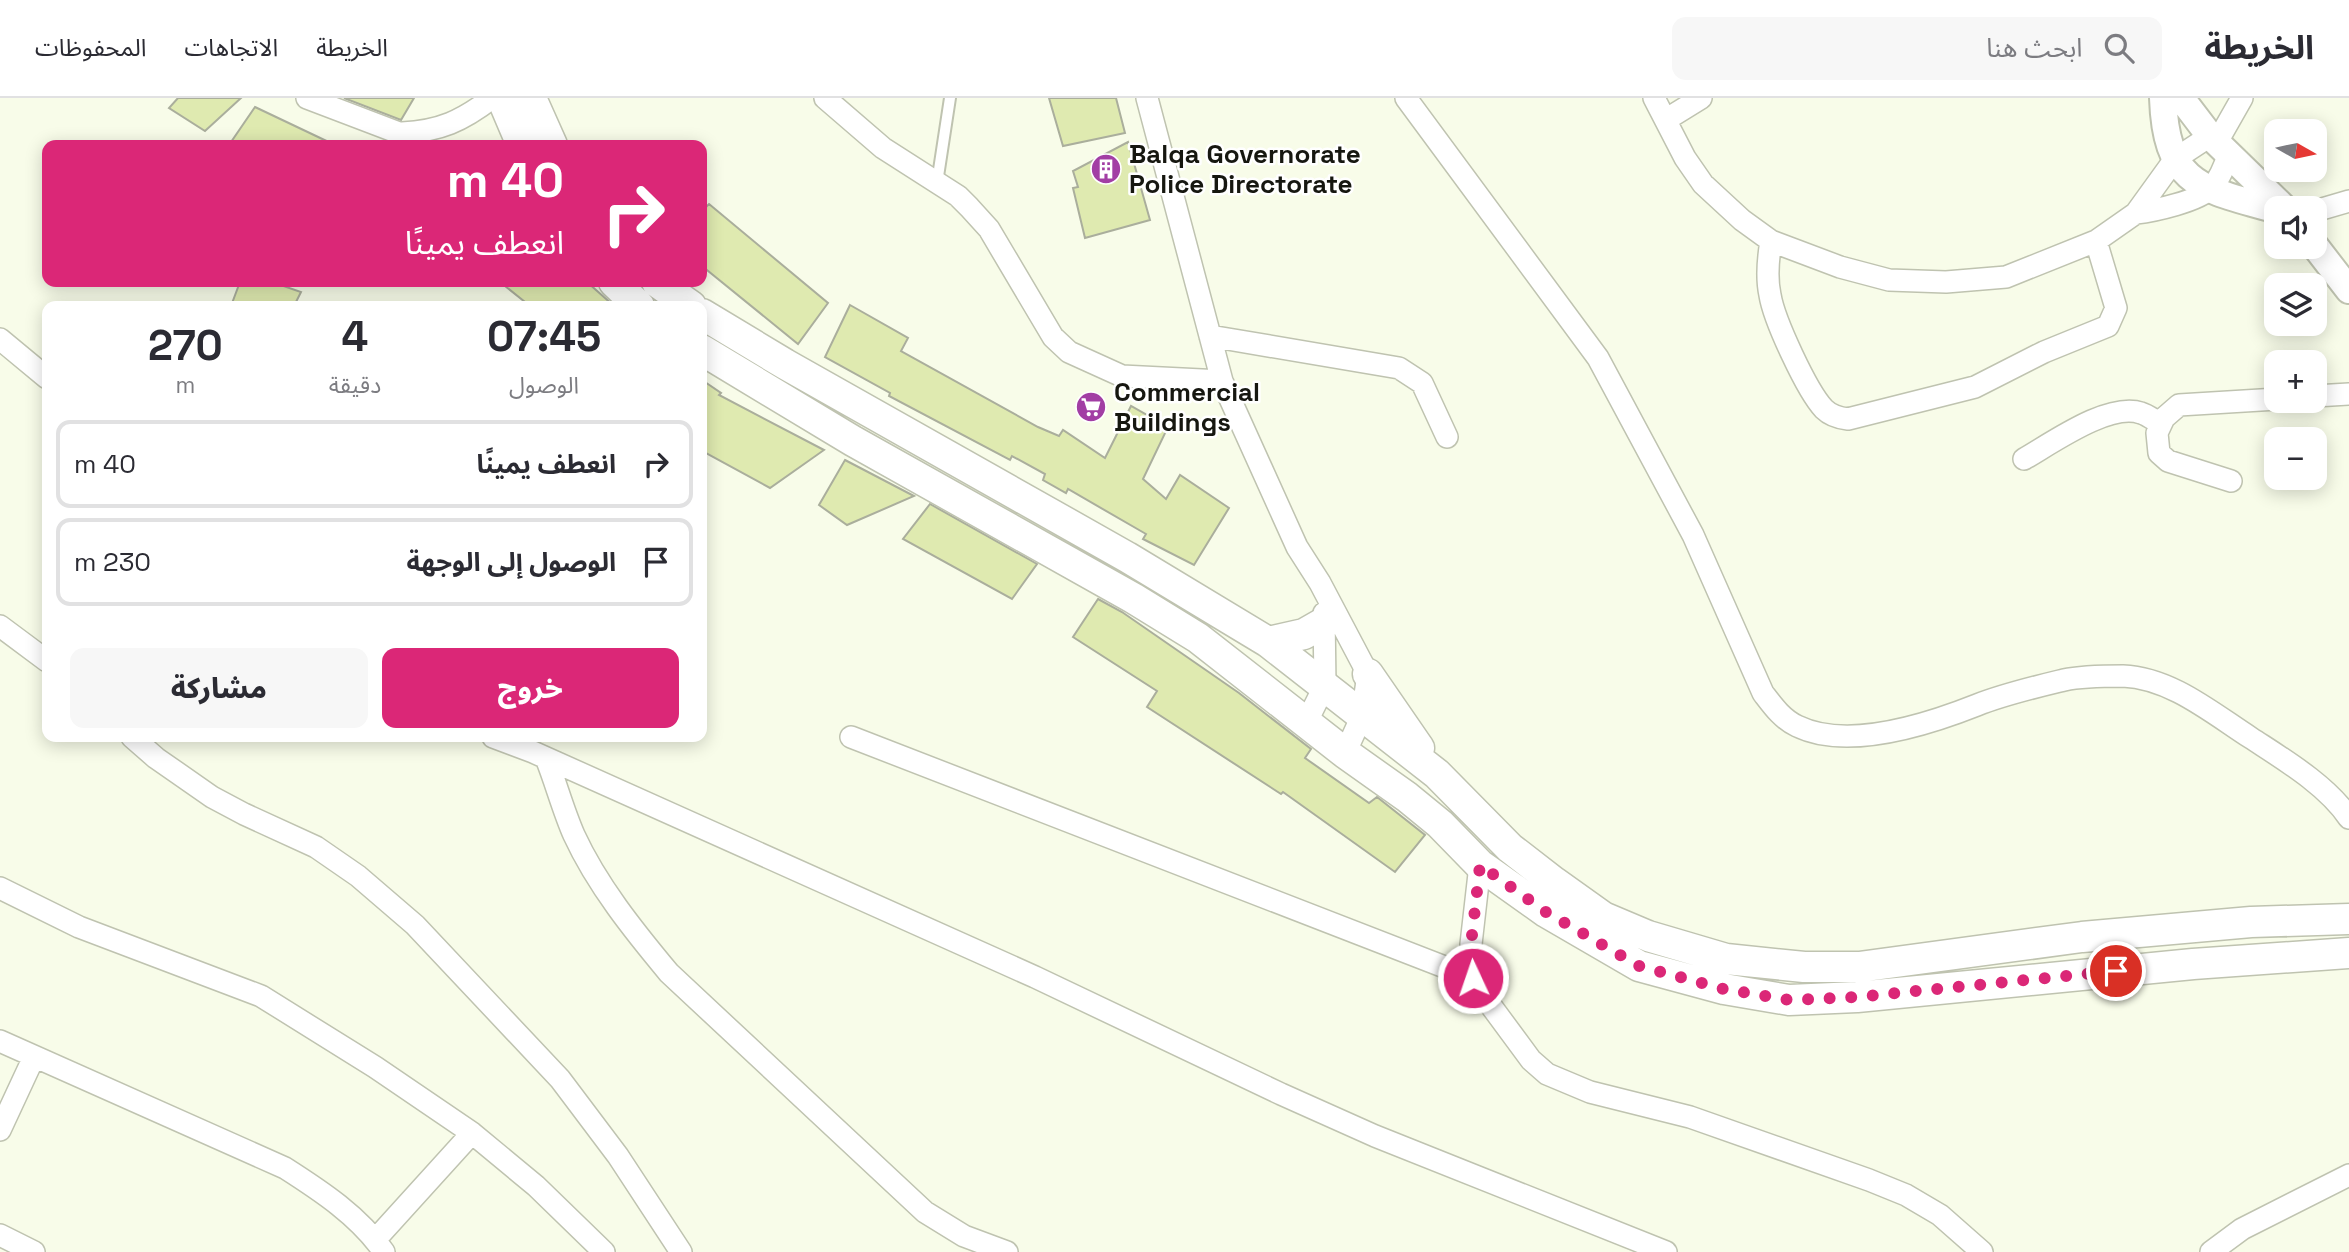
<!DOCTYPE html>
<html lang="ar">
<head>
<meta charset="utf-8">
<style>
	body { margin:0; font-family:"Space Grotesk","Noto Sans Arabic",sans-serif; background:#f7f7f7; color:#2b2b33; direction:rtl; height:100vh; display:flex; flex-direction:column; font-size:26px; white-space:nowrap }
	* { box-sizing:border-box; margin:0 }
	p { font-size:23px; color:#7c7c81 }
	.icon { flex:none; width:38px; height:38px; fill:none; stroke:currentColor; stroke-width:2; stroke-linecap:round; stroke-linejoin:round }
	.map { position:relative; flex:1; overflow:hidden; direction:ltr }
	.drawer { position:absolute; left:42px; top:203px; width:665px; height:441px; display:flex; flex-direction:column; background:#fff; border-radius:14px; box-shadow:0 4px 18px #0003; direction:rtl }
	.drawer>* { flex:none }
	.top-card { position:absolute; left:42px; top:42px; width:665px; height:147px; border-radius:14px; box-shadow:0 4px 18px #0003; direction:rtl; background:#db2777; color:#fff; overflow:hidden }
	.needle { width:46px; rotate:99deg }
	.controls { position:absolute; left:2264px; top:21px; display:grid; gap:14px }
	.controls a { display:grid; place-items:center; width:63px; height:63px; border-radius:14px; background:#fff; box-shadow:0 4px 18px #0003; font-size:35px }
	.pin { position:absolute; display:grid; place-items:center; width:60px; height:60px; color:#fff; margin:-30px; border:4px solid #fff; border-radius:50%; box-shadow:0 2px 7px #0007 }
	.me { position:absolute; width:77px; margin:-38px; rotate:357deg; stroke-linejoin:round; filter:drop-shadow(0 0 5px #0008) }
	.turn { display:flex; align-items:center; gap:24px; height:147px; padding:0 28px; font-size:32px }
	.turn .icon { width:91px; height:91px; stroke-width:2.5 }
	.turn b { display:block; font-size:49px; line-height:60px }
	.eta { display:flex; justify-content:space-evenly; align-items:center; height:119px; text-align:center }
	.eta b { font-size:42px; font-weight:800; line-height:49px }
	.primary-button { display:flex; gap:14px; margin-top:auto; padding:14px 28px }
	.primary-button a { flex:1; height:80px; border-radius:14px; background:#db2777; color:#fff; font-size:28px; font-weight:800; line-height:80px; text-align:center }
	.primary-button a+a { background:#f7f7f7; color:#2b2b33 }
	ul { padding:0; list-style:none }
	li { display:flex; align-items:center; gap:21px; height:88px; margin:0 14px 10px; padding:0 14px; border:4px solid #e1e1e2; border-radius:14px }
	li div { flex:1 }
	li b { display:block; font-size:26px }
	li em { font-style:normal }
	header { display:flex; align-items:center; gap:42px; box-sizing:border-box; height:98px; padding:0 35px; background:#fff; border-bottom:2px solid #e1e1e2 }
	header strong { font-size:33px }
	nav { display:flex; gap:38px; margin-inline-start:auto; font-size:24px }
	.search { width:490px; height:63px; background:#f7f7f7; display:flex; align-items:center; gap:18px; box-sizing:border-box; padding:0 24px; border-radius:14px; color:#7c7c81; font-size:26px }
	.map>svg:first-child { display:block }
	.building { fill:#dfeab0; stroke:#aaae9c; stroke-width:2 }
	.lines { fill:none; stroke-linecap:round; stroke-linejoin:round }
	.service-casing { stroke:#bfc3b0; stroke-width:14 }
	.minor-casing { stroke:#bfc3b0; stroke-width:24 }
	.tertiary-casing { stroke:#bfc3b0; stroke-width:30 }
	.secondary-casing { stroke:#bfc3b0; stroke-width:33 }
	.service { stroke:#fff; stroke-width:10 }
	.minor { stroke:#fff; stroke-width:21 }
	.tertiary { stroke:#fff; stroke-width:26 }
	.secondary { stroke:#fff; stroke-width:30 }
	.route { stroke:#db2777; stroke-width:12; stroke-dasharray:0 21.6 }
	.labels { text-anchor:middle; stroke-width:5; stroke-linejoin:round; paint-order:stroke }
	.poi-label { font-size:26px; font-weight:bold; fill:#161710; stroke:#fff; text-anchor:start }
</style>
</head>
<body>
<header>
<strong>الخريطة</strong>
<div class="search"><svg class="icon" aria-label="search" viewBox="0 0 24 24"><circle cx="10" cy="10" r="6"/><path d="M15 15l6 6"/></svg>ابحث هنا</div>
<nav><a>الخريطة</a><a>الاتجاهات</a><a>المحفوظات</a></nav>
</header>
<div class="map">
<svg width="2349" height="1154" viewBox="0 0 2349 1154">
	<rect width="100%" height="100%" fill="#f8fce9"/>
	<path class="building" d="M178,0H241L205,33L169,10Z
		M344,0H414L401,22Z
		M1049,0H1116L1125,35L1063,48Z
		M255,9L335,47H229Z
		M1128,44L1150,122L1085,140L1073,90L1078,89L1073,73Z
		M709,106L828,205L798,246L702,168V113Z
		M240,184H272L301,194L294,208H231Z
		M500,184H587L614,208H530Z
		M850,207L908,240L901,253L1038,329L1059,338L1063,332L1105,360L1131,308L1168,329L1143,381L1166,401L1180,377L1229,410L1194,467L1143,441L1146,436L1068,391L1066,395L1043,382L1045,376L1012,358L1010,362L889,298L890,295L825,259Z
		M702,282L721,295L719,297L824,352L770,390L702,353Z
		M845,362L914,398L847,427L819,407Z
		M930,406L1037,466L1012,501L903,441Z
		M1098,501L1122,514L1239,595L1311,651L1305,660L1369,705L1377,699L1425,737L1395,774L1283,694L1281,696L1147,609L1157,593L1073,539Z"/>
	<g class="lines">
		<g class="service-casing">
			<path id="service" d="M937,85L950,0"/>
		</g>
		<g class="minor-casing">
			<path id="minor" d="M307,0L399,35L424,47
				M825,0L883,50L958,98L969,109L989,131L1053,239L1069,254L1122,278L1222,283
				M1147,0L1222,283L1297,449L1320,485L1368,576L1362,618L1345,655
				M1406,0L1598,260L1693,437L1763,595C1773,608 1782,621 1797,628C1848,653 1929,626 1977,607C2005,596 2035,589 2064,582C2082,578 2105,578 2123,578C2171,580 2212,615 2251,640C2283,661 2327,687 2349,720
				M1654,0L1685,60L1703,86L1742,122L1771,143L1840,169L1889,182L1946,184L2006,179L2096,143L2136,115L2175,61L2210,38
				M1667,21L1701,0
				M402,35C440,33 462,23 492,0
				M2217,44L2242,0
				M2315,113L2349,103
				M2136,115C2154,113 2199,103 2211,90C2220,81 2225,67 2229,55
				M1771,143C1768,161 1766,179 1770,197C1774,222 1807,293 1824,311C1831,318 1839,320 1848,321L1975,289L2044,254L2108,228L2116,210L2096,143
				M1210,238L1399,270L1422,285L1447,339
				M0,241L47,280
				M2315,298L2349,296
				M2024,361C2052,345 2109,304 2141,315C2148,317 2155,323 2161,326
				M2231,383L2168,363L2159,355L2157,335L2164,320L2179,307L2277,301
				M0,528L47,563
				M1307,623L1325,587L1324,515
				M132,639L156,660L212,699L244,716L316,749L358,778L415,827L560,981L618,1058L681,1154
				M493,639L533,654L1035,879L1281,996L1375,1038L1666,1154
				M851,639L1473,880
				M546,660C556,685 563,712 574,737C597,787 634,833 669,875L925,1114L964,1138L1007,1154
				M1480,767L1471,846L1473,880L1486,901L1531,962L1547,976L1590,994L1690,1019L1869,1082L1906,1097L1940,1117L1982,1154
				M0,790L79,829L261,898L375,969L472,1035L536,1088L604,1154
				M0,943L285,1070C321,1093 359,1118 384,1154
				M0,1032L33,961
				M0,1137L34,1154
				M375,1142L472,1035
				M2211,1154L2242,1131L2349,1077"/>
		</g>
		<g class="tertiary-casing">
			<path id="tertiary" d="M2163,0C2166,89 2203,91 2277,112
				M2181,0L2210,38L2284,110
				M2315,148L2349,192"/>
		</g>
		<g class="secondary-casing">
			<path id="secondary" d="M502,0L522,47
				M531,0L552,47
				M614,184L639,208
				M657,184L691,208
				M702,216L785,266L1127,459L1268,544L1437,676L1510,750L1554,784L1603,819L1648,838L1726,861L1804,869H1859L2082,839L2251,824L2349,821
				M702,252L853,343L1133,500L1198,540L1345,655L1407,699L1440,726L1480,767L1546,814L1639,868L1724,891L1789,902L1857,899L2193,866L2349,855
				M1268,544L1304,536L1325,524
				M1368,576L1419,650"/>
		</g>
		<use href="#service" class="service"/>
		<use href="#minor" class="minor"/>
		<use href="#tertiary" class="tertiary"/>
		<use href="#secondary" class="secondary"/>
	</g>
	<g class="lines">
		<path class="route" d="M1473,880L1471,846L1480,767L1546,814L1639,868L1724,891L1789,902L1857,899L2116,873"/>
	</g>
	<defs>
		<g id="building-disc" transform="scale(1.575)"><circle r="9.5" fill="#a23ea4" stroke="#fff"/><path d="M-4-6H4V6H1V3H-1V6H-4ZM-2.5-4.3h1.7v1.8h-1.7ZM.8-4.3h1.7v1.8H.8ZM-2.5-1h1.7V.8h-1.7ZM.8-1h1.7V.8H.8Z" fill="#fff"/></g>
		<g id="supermarket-disc" transform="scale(1.575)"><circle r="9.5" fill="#a23ea4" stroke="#fff"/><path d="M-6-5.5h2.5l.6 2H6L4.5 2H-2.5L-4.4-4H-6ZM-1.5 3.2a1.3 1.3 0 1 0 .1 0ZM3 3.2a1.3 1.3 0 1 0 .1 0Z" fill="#fff"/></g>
	</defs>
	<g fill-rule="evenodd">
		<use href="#building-disc" x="1106" y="71"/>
		<use href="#supermarket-disc" x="1091" y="309"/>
	</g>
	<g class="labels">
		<g class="poi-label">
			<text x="1129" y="65">Balqa Governorate<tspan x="1129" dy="30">Police Directorate</tspan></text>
			<text x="1114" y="303">Commercial<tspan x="1114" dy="30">Buildings</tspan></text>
		</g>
	</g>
</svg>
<div class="controls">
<a><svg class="needle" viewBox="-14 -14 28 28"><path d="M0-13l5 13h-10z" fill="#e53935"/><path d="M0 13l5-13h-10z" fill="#7c7c81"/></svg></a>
<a><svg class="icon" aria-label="sound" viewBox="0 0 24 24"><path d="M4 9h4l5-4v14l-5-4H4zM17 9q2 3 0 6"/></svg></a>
<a><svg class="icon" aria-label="layers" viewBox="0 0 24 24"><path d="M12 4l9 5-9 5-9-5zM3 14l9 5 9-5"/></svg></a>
<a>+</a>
<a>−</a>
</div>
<div class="pin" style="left:2116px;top:873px;background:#d93025"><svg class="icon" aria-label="arrive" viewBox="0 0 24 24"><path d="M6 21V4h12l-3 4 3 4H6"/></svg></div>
<svg class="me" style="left:1473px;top:880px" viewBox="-20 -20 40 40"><circle r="17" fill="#db2777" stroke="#fff" stroke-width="3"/><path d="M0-11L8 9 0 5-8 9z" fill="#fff"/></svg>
<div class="top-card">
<div class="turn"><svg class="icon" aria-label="right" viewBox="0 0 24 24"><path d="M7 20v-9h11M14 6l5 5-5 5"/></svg><div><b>40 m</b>انعطف يمينًا</div></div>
</div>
<section class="drawer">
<div class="eta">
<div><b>07:45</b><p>الوصول</p></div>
<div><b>4</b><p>دقيقة</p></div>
<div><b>270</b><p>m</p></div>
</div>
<ul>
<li><svg class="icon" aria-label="right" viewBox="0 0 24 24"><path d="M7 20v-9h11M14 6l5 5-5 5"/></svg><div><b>انعطف يمينًا</b></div><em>40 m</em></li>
<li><svg class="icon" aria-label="arrive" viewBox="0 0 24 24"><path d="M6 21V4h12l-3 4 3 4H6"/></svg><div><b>الوصول إلى الوجهة</b></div><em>230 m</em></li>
</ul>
<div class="primary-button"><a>خروج</a><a>مشاركة</a></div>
</section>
</div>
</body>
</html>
